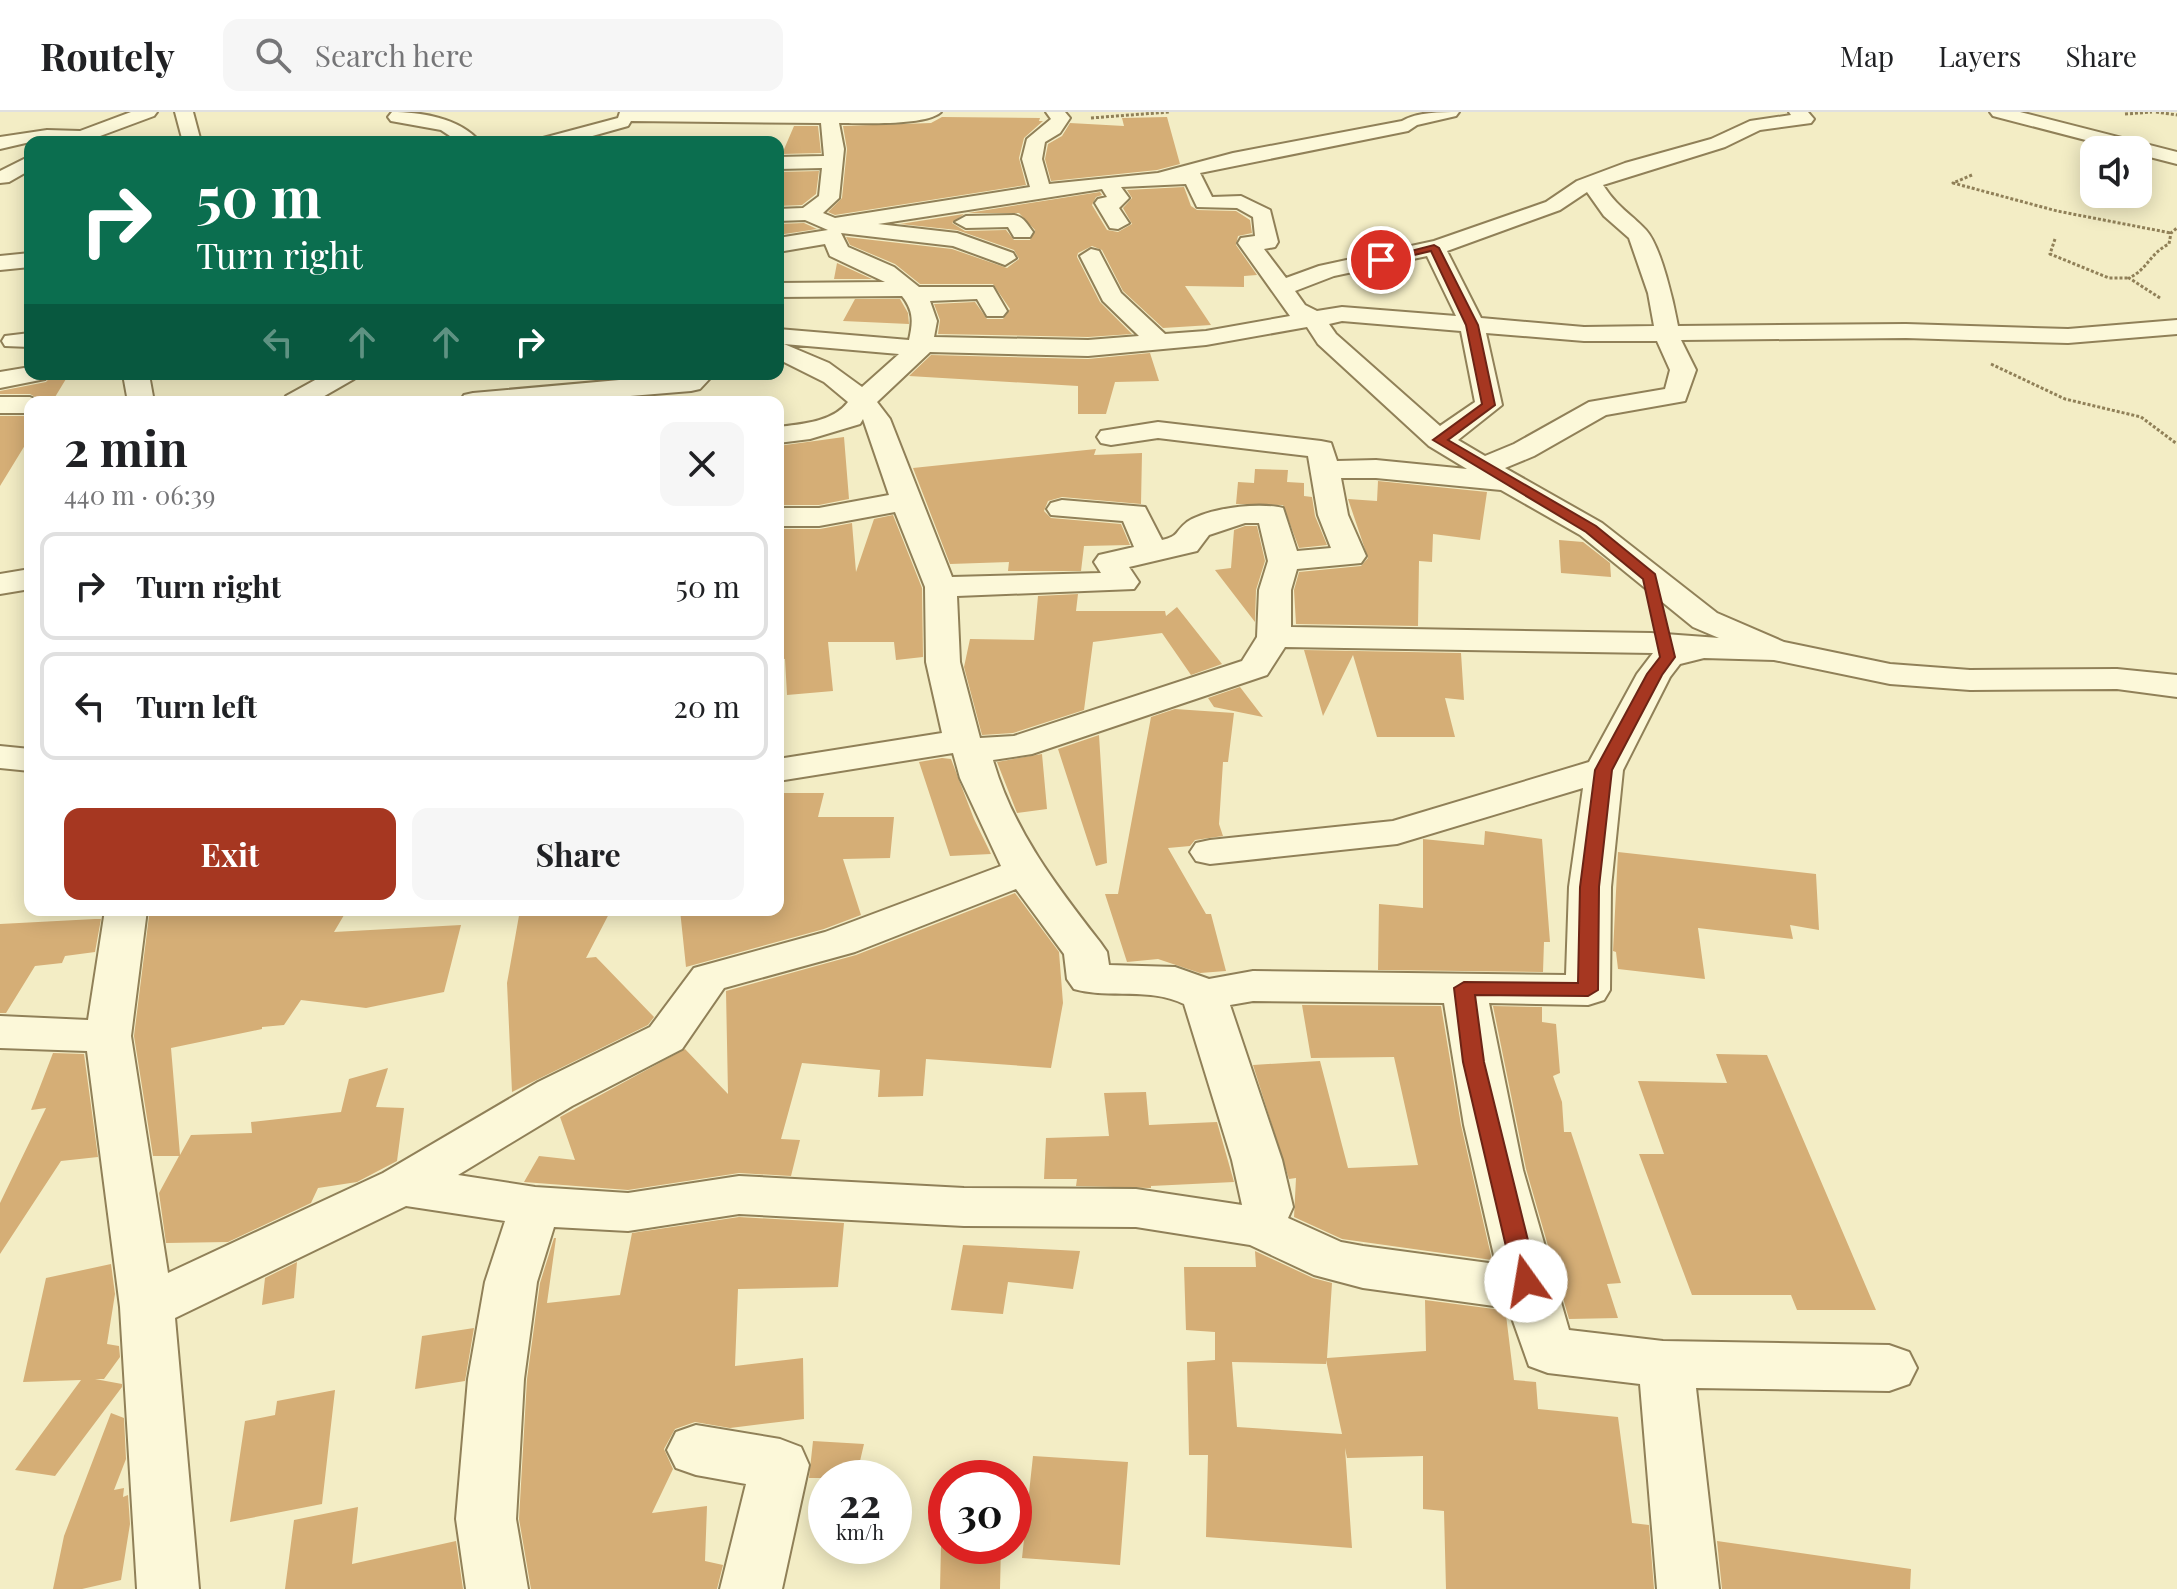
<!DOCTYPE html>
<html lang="en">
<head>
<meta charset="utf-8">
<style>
	body { margin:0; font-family:"Playfair Display",serif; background:#f6f6f6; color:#202124; height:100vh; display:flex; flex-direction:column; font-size:30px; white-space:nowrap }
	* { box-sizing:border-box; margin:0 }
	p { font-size:26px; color:#757577 }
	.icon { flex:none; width:44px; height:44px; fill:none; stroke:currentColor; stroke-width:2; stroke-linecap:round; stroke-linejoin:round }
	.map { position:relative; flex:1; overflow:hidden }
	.details { position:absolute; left:24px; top:284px; width:760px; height:520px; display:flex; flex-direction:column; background:#fff; border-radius:16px; box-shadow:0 4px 20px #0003 }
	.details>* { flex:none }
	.banner { position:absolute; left:24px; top:24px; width:760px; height:244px; border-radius:16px; box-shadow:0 4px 20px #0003; background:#0b6e4f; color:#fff; overflow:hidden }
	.tools { position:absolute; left:2080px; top:24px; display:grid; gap:16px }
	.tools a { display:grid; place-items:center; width:72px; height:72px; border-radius:16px; background:#fff; box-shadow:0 4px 20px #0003; font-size:40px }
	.speed { position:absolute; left:808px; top:1348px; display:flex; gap:16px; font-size:40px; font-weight:700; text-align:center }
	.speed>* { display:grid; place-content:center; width:104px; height:104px; border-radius:50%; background:#fff; box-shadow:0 4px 20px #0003; line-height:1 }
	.speed small { font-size:20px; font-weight:400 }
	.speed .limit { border:12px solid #d22; background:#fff; color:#111 }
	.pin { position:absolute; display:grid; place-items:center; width:68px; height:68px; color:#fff; margin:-34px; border:4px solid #fff; border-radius:50%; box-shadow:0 2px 8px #0007 }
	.me { position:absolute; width:88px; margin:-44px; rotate:347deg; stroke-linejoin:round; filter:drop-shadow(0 0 6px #0008) }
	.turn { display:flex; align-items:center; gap:28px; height:168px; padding:0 40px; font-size:36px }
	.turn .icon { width:104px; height:104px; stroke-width:2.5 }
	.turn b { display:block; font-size:56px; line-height:68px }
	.lanes { display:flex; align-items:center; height:76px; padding:0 40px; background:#0003; justify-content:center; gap:40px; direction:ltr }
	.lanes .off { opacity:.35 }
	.round { display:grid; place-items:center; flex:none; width:84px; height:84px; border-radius:16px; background:#f6f6f6 }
	.headline { display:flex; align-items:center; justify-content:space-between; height:136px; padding:0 40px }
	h1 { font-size:48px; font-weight:700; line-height:60px }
	.button { display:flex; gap:16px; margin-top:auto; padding:16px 40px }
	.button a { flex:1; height:92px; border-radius:16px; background:#a63721; color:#fff; font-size:32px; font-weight:700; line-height:92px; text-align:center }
	.button a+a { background:#f6f6f6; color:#202124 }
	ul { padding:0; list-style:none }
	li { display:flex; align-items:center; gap:24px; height:108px; margin:0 16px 12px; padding:0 24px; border:4px solid #e0e0e0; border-radius:16px }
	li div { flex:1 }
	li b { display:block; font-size:30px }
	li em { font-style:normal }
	header { display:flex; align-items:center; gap:48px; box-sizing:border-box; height:112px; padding:0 40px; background:#fff; border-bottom:2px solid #e0e0e0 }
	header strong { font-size:38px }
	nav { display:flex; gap:44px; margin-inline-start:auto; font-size:28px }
	.search { width:560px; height:72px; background:#f6f6f6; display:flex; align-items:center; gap:20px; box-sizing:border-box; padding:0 28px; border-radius:16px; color:#757577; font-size:30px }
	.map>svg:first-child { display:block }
	.building { fill:#d5ae76; fill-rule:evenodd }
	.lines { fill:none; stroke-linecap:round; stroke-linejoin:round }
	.minor-casing { stroke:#908058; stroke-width:4 }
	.path { stroke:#908058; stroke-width:3; stroke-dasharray:3 2; stroke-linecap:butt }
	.minor { fill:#fcf8d9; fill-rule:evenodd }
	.route { fill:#a63721; stroke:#6c2415; stroke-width:2 }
</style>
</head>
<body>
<header>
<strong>Routely</strong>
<div class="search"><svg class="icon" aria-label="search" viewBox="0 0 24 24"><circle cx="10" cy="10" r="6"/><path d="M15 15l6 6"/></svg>Search here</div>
<nav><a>Map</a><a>Layers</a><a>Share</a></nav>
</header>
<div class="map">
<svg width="2177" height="1477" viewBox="0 0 2177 1477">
	<rect width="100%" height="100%" fill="#f3edc5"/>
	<path class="building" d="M942,5L1040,6L1039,9H1043L1024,26L1019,46L1026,73L835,103L828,100L842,86L847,37L843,14L931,11Z
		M1167,5L1180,52L1157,58L1051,69L1045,47L1048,32L1062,24L1070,11L1124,14L1122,6Z
		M794,14H818L821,41L782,42Z
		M819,59L816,82L802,93L778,94V60Z
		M1184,75L1191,94L1197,98L1236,99L1250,108L1252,121L1238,124L1236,133L1257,163L1244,164V175L1185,174L1211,213L1163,216L1123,179L1102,138L1092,134L1078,141L1077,145L1100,190L1132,222L1088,225L938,222L940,208L934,192L975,190L987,207H1003L1010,197L993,172H920L895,152L850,133L846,125L952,137L1007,156L1019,147L1014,138L957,118L900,112L964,102L952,111L965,119L1006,118L1014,128H1030L1035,118L1019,101H968L1100,80L1102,83L1096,85L1092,93L1107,118L1118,120L1132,112L1123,96L1132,86L1127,78Z
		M804,111L817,117L778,123V112Z
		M837,151L872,167H834Z
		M855,187H900L908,201L909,212L843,209Z
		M1150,241L1159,269L1115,270L1106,302H1078V274L909,264L931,243L1088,247Z
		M69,262L52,290H44L30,282H0V279L46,270L52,263Z
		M0,304H30V325L0,374Z
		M844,325L849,387L819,393H778V334Z
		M1096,337L1094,343L1142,341L1141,392L1062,385L1048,389L1044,399L1051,406L1121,412L1130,433L1084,434L1081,459H1008L1009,450L950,452L913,356Z
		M1255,357L1288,358L1287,370L1304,371V384L1312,385L1315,404L1327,433L1299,436L1283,393L1236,392L1238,370L1254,371Z
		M1378,369L1487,380L1480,428L1433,422L1432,450L1419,449L1418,514L1296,512L1294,478L1299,460L1361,454L1368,446L1348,387L1377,389Z
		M893,403L922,476L923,545L896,548L894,530H828L833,579L787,583L785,547L778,546V417H820L852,411L856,460L874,407Z
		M1245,414H1257L1265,449L1256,478L1255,510L1215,458L1231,456L1234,418Z
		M1559,428L1583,430L1610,451L1611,465L1561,461Z
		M1078,482L1076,499H1165L1166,504L1177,495L1222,552L1191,563L1162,521L1093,530L1084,598L1013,621L982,623L964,555L970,527L1034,528L1038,484Z
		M1304,538L1461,541L1464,588L1445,586L1455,625H1377L1353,543L1323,604Z
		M1240,575L1263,605L1214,595L1208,586Z
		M1175,597L1234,601L1228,650H1223L1219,712L1223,724L1195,728L1190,734L1168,736L1206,802H1211L1226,859L1200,861L1158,847L1127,850L1105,782H1118L1151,605Z
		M1099,623L1107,751L1096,754L1058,637Z
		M1042,642L1047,697L1017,701L997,650Z
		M942,646L951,647L974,707L991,742L950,744L919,650Z
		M778,681H824L818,705H894L890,746L843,747L861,803L824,817L686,855L680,798H778Z
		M1485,719L1542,727L1550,830H1544L1543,860L1378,858L1379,792L1423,796V727L1484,733Z
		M1618,740L1816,762L1819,818L1790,813L1793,827L1698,816L1705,867L1618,857L1616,840L1613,839Z
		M1015,781L1059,840L1063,891L1051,956L926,947L923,984L878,985L880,958L802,951L781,1027L800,1028L791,1064L739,1061L628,1078L524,1070L539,1044L575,1048L560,1005L685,937L728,982L726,879L856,843Z
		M182,798H347L334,820L461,813L444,880L366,896L301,888L284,913L262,915V917L171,936L180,1043L191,1023L252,1021L251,1010L341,1000L349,967L388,956L376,995L404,996L397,1049L357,1070L318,1076L311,1091L228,1130L166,1131L159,1081L179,1044H153L134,924L149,804Z
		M520,798H611L586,846L596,845L654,905L648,913L512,980L507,871Z
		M95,807H101L95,840L65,844L62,851L35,854L6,901H0V812Z
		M1302,893L1441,894L1461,1013L1492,1148L1342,1127L1294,1105L1296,1066L1289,1067L1253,953L1320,949L1348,1056L1418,1053L1394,945L1311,946Z
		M1493,894L1542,895V910L1556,912L1560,961L1553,964L1562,990L1564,1020H1571L1621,1171L1607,1172L1618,1206L1569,1207L1526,1057Z
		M53,941L84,942L98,1045L61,1049L0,1142V1091L46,996L31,998Z
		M1716,942L1767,943L1876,1198H1797L1791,1183H1692L1639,1042H1664L1638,969L1727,971Z
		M1146,980L1149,1013L1217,1010L1234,1070L1151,1074V1076L1076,1074L1077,1067H1044L1046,1026L1109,1024L1104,981Z
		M739,1105L844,1111L838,1175L738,1177L735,1254L803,1246L804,1307L730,1316L695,1310L675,1317L664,1337L673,1357L652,1401L707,1394L705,1449L723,1453L717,1477H531L519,1407L527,1267L540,1171L554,1126H556L547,1191L620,1183L632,1121Z
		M963,1133L1080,1139L1073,1177L1008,1170L1003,1202L951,1198Z
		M1255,1139L1313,1166L1332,1171L1327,1246L1426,1239L1425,1188L1494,1197L1505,1195L1514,1268L1536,1270L1538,1297L1618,1305L1632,1411L1649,1413L1654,1477H1446L1444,1399L1423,1397V1344L1347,1346L1345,1336L1352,1436L1206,1425L1208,1343H1189L1187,1250L1215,1248V1220L1186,1218L1184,1155H1256ZM1326,1248L1342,1322L1237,1315L1232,1250L1326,1252Z
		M297,1150L294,1186L262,1193L265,1166Z
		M111,1152L115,1182L107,1232L119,1234L120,1245L104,1267H95L122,1272V1275L55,1364L15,1358L81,1268L23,1270L46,1166Z
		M474,1216L465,1269L415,1277L422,1224Z
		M335,1278L322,1392L230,1410L245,1309L275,1303L277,1289Z
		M111,1301L124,1306L126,1347L114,1378L124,1376L123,1385L128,1383L130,1412L121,1468L82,1477H53L64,1424Z
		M813,1329L864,1332L856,1366H809Z
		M1033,1344L1128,1350L1120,1453L1022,1446Z
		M358,1395L352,1452L456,1429L463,1477H285L294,1408Z
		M1717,1429L1911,1457L1910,1477H1722Z
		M941,1434H1001L1000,1477H940Z"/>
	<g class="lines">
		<g class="minor-casing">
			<path id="minor" d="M131,0H157L154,4L84,30H30L0,37V25L47,18L80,19Z
				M175,0H193L201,30H183Z
				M392,0C419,0 459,5 480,30H459L441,18L391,9L388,5Z
				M620,0H941C926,14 862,11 839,11L844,37L839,86L823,101L835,106L1030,75L1022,47L1027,27L1051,7L1046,0H1065L1070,6L1060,21L1045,30L1042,47L1049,72L1158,61L1233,41L1402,9C1417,0 1440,0 1459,0L1456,4L1417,13L1408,19L1200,61L1212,85L1241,84L1270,98L1278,130L1275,135L1264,137L1286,166L1319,154L1434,129L1546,90L1577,69L1625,51L1711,27L1750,9L1791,3L1789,0H1808L1814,7L1811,11L1760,18L1725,35L1603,73C1618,96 1629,100 1646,118C1661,134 1674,192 1678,214L1906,212L2068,217L2177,208V222L2068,231L1906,226L1681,228L1696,258L1685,289L1606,303L1534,344L1505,356L1602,411L1717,501L1784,530L1890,552L1970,558L2117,557L2177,563V585L2117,577L1970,578L1890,572L1774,548L1704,546L1680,552L1670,565L1623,658L1611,775L1610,878L1604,888L1588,893L1489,891L1523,1058L1569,1218L1663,1229L1889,1233L1909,1240L1917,1256L1909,1272L1889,1279L1696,1276L1719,1477H1657L1640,1272L1548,1261L1529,1254L1507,1192L1494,1194L1363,1176L1314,1163L1250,1133L1136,1115L964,1114L739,1102L628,1119L554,1115L537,1170L524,1267L516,1407L528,1477H466L456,1407L468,1267L485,1170L505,1109L406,1094L175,1206L199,1477H137L120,1195L87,939L0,936V904L88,908L105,798H147L131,924L168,1161L383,1061L538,970L650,915L694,856L825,820L1001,754L960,666L953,641L778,669V647L942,621L926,550L925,475L895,400L819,414H778V396H819L889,383L863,307L860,312L810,327L778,331V315C802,312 833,310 848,290L824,270L778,247V217L909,228C913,210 914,199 902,184L778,185V171L885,170L830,144L825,132L778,140V126L828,118L805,108L778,109V97L803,96L819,84L822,56L778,57V45L824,44L821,11L631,9L628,14L571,30H541L543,26L618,6ZM1186,72L1197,95L1237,96L1253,105L1255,124L1241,126L1238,131L1290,204L1206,219L1165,222L1121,181L1099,139L1091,137L1080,144L1103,189L1139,224L1088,228L934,225L937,209L930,189L977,187L987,204H1003L1007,199L993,175H919L894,155L848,135L841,121L953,134L1005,153L1016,146L1013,141L957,121L878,112L1102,77L1107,85L1098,87L1095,91L1110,116L1118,117L1129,111L1119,96L1129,86L1121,75ZM1587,80L1604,104L1629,126L1648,181L1654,214L1584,215L1481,206L1447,139L1560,98ZM1427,144L1456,204L1342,195L1317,199L1305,193L1295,179L1334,164ZM1342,209L1461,219L1475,290L1440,314L1336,222L1329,212ZM1307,215L1318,232L1429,334L1467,357L1376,348L1337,349L1331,331L1321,329L1158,310L1101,319L1097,325L1101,331L1111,333L1158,326L1308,344L1318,403L1331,436L1297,439L1283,396C1258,390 1208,396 1187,410C1175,419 1180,424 1162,428L1145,395L1062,388L1051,391L1047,397L1051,403L1123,409L1134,435L1099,443L1094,450L1101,461L952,465L890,307L877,290L930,240L1088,244L1206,233ZM1486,221L1584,229H1657L1670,258L1665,277L1589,290L1514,332L1485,344L1458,328L1502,293ZM784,232L899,242L862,275L829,251ZM1341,366H1376L1501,378L1580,423L1693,515L1719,526L1651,521L1291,515V478L1297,457L1361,451L1366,444L1348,403ZM1245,411H1259L1268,449L1259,478L1257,525L1242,549L1014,624L980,626L960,550L957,484L1134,477L1139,470L1129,455L1197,439L1209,423ZM1285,535L1653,541L1637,562L1589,650L1393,709L1210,728L1196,731L1190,740L1196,749L1210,752L1397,732L1583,676L1569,775L1566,863L1253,859L1209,867L1175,855L1109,853L1107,840L1100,830C1057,775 1013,718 993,648L1032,642L1267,563ZM1016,777L1064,842L1067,867L1074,877C1110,887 1150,875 1184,892L1232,1048L1242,1093L1136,1077L964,1076L739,1064L628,1081L535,1075L458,1063L572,994L682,937L724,876L855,840ZM1253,889L1444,891L1464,1013L1496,1152L1363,1134L1341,1130L1288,1106L1293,1095L1282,1048L1230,893Z
				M1990,0H2020L2177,40V52L2138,42V38H2124L1993,4Z
				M30,44V58L9,70L0,71V59Z
				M1014,103C1024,105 1027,112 1033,120L1030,125H1014L1008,115L966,116L955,110L966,104Z
				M30,141V155L0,158V144Z
				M30,221V235L5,234L2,229L5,224Z
				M30,255V262H49L45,267L0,276V260Z
				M126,262H152L150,268L154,290H128L124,268Z
				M326,262H358L354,267L314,290H282L286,284Z
				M686,262H714L700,277L691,279L557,290L460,289L464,283L473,281Z
				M0,285H30L41,290H30V301H0Z
				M30,457V477L0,482V462Z
				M0,634L30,637V659L0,656Z
				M696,1313L780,1327L801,1335L809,1353L782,1477H720L746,1372L696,1363L676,1356L667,1338L676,1320Z"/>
		</g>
		<path class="path" d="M2156,0L2177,3
			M2125,2L2152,0
			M1091,6L1169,0
			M1972,63L1953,71L2057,99L2171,121
			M2055,127L2050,142L2109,166H2129
			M2160,186L2129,166C2148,157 2150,141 2169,132L2171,121L2177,116
			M1991,252L2065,287L2141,305L2177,332"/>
		<use href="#minor" class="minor"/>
	</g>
	<path class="route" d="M1434,133L1439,136L1478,213L1495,293L1448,328L1596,414L1655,462L1675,545L1662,563L1612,658L1599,775L1598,878L1588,884L1475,883L1484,950L1538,1169L1535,1175L1526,1178L1518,1175L1514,1169L1463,950L1454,876L1464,870L1578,871L1580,775L1595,658L1647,562L1660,545L1643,467L1586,420L1433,328L1482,292L1466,213L1431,139L1381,151L1376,148Z"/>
</svg>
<div class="tools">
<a><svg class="icon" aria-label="sound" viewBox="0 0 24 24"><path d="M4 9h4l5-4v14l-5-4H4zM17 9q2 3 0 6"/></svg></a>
</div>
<div class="speed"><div>22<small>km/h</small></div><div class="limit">30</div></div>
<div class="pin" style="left:1381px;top:148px;background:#d93025"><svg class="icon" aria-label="arrive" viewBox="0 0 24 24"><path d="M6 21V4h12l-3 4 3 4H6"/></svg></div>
<svg class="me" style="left:1526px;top:1169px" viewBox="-20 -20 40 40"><circle r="19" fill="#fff"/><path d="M0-13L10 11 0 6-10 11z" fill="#a63721"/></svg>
<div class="banner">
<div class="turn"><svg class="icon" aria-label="right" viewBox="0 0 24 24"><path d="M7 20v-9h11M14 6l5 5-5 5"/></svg><div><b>50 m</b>Turn right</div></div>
<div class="lanes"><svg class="icon off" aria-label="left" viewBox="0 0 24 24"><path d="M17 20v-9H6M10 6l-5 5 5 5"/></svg><svg class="icon off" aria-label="ahead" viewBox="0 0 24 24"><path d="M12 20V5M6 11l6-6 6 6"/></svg><svg class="icon off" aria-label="ahead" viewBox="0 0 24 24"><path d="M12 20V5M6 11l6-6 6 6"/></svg><svg class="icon" aria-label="right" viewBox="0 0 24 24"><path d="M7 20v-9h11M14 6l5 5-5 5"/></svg></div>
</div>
<section class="details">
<div class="headline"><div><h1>2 min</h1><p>440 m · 06:39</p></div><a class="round"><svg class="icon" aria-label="close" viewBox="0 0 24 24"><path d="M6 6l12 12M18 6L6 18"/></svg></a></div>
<ul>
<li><svg class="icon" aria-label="right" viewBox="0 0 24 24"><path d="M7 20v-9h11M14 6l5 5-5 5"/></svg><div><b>Turn right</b></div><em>50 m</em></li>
<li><svg class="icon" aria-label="left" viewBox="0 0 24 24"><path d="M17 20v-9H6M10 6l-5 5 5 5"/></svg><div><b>Turn left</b></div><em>20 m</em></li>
</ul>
<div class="button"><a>Exit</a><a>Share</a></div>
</section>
</div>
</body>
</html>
